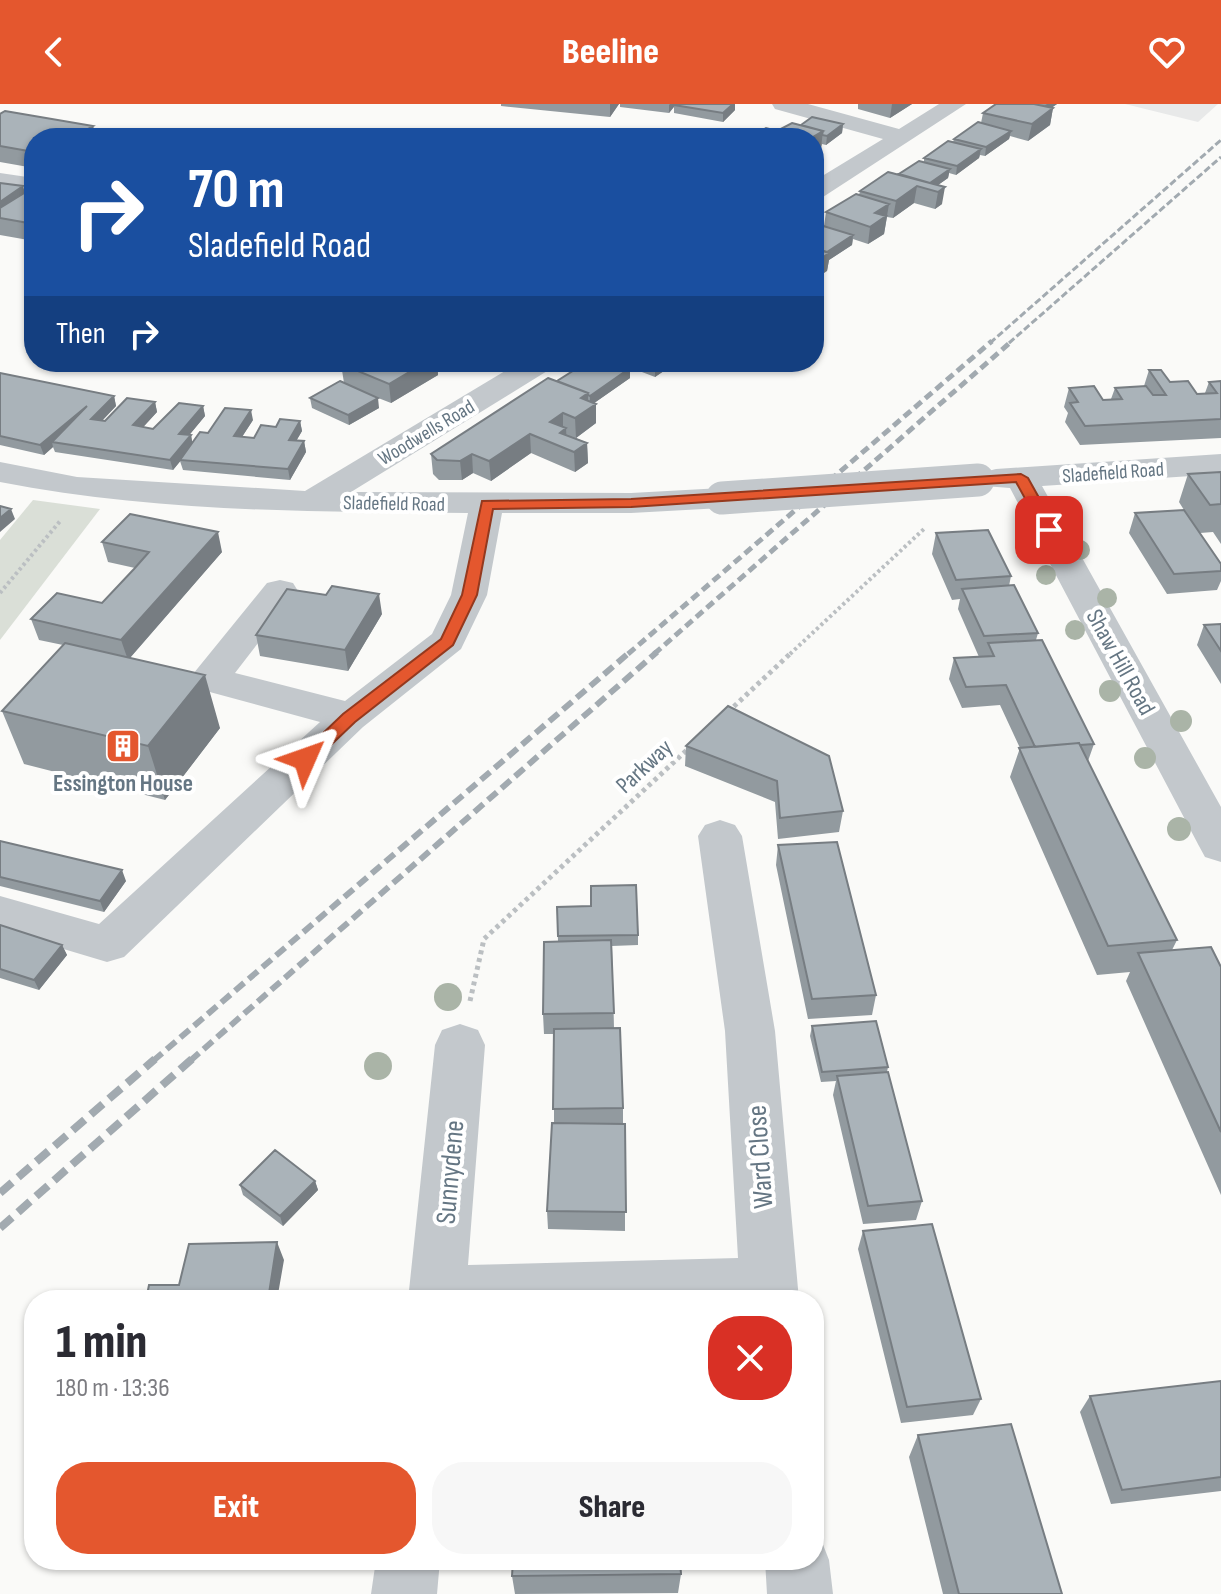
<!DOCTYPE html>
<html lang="en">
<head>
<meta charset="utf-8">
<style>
	body { margin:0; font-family:"Sofia Sans Condensed",sans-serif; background:#f7f7f7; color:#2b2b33; height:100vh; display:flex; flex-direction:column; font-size:30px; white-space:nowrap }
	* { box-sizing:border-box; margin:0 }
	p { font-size:26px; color:#7c7c81 }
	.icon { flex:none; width:44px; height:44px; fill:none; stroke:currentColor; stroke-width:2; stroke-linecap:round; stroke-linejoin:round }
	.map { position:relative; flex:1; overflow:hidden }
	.side { position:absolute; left:24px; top:1186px; width:800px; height:280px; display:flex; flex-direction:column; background:#fff; border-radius:32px; box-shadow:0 2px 6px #0004 }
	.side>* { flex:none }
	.top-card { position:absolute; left:24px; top:24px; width:800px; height:244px; border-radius:32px; box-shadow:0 2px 6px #0004; background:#1a4fa0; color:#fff; overflow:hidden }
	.pin { position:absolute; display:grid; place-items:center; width:68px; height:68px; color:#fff; margin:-34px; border-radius:16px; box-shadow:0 4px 12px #0006 }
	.me { position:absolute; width:88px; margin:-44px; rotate:47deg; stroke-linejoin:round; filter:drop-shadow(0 0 6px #0008) }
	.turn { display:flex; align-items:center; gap:28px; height:168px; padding:0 32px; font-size:36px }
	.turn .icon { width:104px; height:104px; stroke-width:2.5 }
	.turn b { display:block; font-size:56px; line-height:68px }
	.then { display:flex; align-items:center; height:76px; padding:0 32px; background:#0003; gap:16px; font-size:30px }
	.round { display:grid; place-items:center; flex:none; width:84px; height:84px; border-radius:32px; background:#f7f7f7 }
	.overview { display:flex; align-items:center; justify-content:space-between; height:136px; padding:0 32px }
	h1 { font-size:48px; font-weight:800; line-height:60px }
	.primary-button { display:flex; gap:16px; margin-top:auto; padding:16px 32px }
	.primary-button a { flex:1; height:92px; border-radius:32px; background:#e4572e; color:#fff; font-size:32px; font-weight:800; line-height:92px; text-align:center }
	.primary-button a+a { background:#f7f7f7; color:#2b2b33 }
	header { display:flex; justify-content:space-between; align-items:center; height:104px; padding:0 32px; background:#e4572e; color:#fff; font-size:36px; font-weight:800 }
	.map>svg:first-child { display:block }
	.built { fill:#e8e9e9 }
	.green { fill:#dadfd7 }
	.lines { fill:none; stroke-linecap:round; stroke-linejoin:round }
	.path-far1 { stroke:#bbbfc2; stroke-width:4; stroke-dasharray:3 3; stroke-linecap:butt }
	.path { stroke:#bbbfc2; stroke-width:5; stroke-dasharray:4 4; stroke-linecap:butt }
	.minor { fill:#c3c8cc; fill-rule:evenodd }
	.rail-far3 { stroke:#a2aab0; stroke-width:3; stroke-dasharray:7 3; stroke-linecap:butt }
	.rail-far2 { stroke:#a2aab0; stroke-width:5; stroke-dasharray:9 5; stroke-linecap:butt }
	.rail-far1 { stroke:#a2aab0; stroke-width:6; stroke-dasharray:12 6; stroke-linecap:butt }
	.rail { stroke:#a2aab0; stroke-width:8; stroke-dasharray:16 8; stroke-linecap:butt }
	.minor-bridge { stroke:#c3c8cc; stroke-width:33 }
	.tree { fill:#aab4a7 }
	.wall { fill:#929a9f }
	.shaded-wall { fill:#777d82 }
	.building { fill:#aab3b9; stroke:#777d82; stroke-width:2 }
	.route { fill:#e4572e; stroke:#94391e; stroke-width:2 }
	.labels { text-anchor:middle; stroke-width:8; stroke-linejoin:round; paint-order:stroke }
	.far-street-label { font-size:20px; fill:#657683; stroke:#fff }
	.street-label { font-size:24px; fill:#657683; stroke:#fff }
	.poi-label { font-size:24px; font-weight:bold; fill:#657683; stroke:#fff }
	.near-street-label { font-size:28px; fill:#657683; stroke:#fff }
</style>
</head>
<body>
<header><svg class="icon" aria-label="back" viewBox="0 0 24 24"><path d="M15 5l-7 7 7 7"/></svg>Beeline<svg class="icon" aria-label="heart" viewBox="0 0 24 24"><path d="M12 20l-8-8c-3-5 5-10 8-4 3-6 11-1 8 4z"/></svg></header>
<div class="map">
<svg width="1221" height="1490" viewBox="0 0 1221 1490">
	<rect width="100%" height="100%" fill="#fafaf8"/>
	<path class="built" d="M1125,0H1218L1198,18Z"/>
	<path class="green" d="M33,396L100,405L0,536V436Z"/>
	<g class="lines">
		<path class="path-far1" d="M0,489L61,416
			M790,550L925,424"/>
		<path class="path" d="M728,608L792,548
			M470,897L484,835L688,645"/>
		<path class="minor" d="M772,0H808L899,25L939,0H966L823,93L814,95V77L883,35L775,5Z
			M0,69L34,74V88L0,83Z
			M520,258H556L552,264L351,388L631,389L722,384L734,387L739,394L734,401L722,404L631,409H502L487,491L461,545L363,623L124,853L107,858L0,826V792L99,820L320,618L195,584L189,575L267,479L280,476L293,479L298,487L235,569L345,597L432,530L451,491L468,409C312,408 153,408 0,378V358L77,373L305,387Z
			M1221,350V370L1042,382L1221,703V758L1205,753L1199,742L1010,384L984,382L979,375L984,368L996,365Z
			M720,716L735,721L742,732L775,927L799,1196H408L435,941L442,926L460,920L478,926L485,941L468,1161L738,1154L725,927L698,732L705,721Z
			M814,1431L820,1433L829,1456L833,1490H767L765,1456H814Z
			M376,1456H440L437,1490H371Z"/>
		<path class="rail-far3" d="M990,239L1221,36
			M1009,239L1221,53"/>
		<path class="rail-far2" d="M628,550L992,237
			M654,550L1012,237"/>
		<path class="rail-far1" d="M153,957L630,548
			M190,957L657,548"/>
		<path class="rail" d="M0,1089L155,955
			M0,1124L192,955"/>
		<path class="minor-bridge" d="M722,394L978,376"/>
	</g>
	<g class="tree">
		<circle cx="1034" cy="440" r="10"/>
		<circle cx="1080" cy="446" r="10"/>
		<circle cx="1046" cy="471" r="10"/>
		<circle cx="1107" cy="494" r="10"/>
		<circle cx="1075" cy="526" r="10"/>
		<circle cx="1110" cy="587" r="11"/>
		<circle cx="1181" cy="617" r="11"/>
		<circle cx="1145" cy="654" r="11"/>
		<circle cx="1179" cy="725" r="12"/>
		<circle cx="448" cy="893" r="14"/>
		<circle cx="378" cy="962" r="14"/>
	</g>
	<path class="wall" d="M501,0H619L610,13L501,2Z
		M620,0H735V6L723,18L674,9V3L669,9L620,3Z
		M858,0H912L890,14L858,5Z
		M996,0H1057L1051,4H1053L1050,21L1028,37L1010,32L1009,35L985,52L980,51L979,54L956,71L949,69L948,74L938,81L942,100L935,105L914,99L893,114L887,113L884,130L868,140L853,135L852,141L829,156L827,167L824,122L826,108L859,91L860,87L924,58V54L953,38L954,35L981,19L983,9Z
		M0,10L93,22L95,29L34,34V64L0,58Z
		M843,20L842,29L826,41L822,40L821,44L814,34H732L746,33V31L759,28L777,27L801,21Z
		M0,79L25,89L34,83V137L0,131Z
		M344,258H458L442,267L438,265V271L391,299L368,290L379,304L349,321L312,304L310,294L344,279L341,260Z
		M621,258H677L655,273L621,260Z
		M630,264V274L594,299L596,319L576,334L567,330L587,339L588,359L575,368L531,349L491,377L473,369L462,376H439L433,370L431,350L557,277Z
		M1149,266L1170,278L1197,290L1205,289L1209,278L1221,277V334L1080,341L1065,318L1068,309L1064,303L1069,284L1103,296L1111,295L1115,284L1144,282Z
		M0,269L114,292L116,302L102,317H105L155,298L157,308L143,323L153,325L203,302L205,312L189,331H191L192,338L208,329L253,316L242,333L254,334L276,323L300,317L302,327L296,337H304L306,348L290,376L183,366L180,357L173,366L55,348L53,343L44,351L0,341Z
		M1221,368V440L1213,428L1200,429L1221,460V477L1217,486L1167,490L1129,429L1135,409L1184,406L1179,398L1188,370Z
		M936,429L1011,472L1009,482L1038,529L1036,536L1094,640L1088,657L1177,836L1172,846L1221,863V1091L1126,877L1130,868L1097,871L1010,673L1020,644L1000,601L962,604L949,575L954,554L979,553L958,505L960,495L952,496L932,450Z
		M102,438L222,448L130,554L220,624L165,696L24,660L2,607L63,541L39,536L31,515L102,499L135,464L108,458Z
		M382,510L348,567L260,552L256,531Z
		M1221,520V580L1197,541L1204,521Z
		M728,602L843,707L839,728L778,735L775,698L685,662L686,642Z
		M0,737L126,777L104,808L0,782Z
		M778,741L876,891L872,911L808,915L776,761Z
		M557,803L638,831V841L612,842L614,924L623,1004V1020H625V1127L548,1125L547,1107L554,1019V930H544L543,910L558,837Z
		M0,821L62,841L67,851L39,886L0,874Z
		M812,922L888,963L887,968L922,1097L916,1116L863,1120L833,991L836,977L821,978L810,932Z
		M315,1077L318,1086L283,1122L243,1091L240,1081Z
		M863,1127L981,1295L973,1311L901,1319L858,1145Z
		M1221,1277V1387L1111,1400L1080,1308L1090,1292Z
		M918,1331L1062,1490H943L909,1353Z
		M681,1470L678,1489L515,1490L512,1472Z"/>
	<path class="shaded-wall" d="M610,0H619L610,13Z
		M670,0H676L669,9V1Z
		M733,0H735V6L723,18V9Z
		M892,0H912L890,14Z
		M1047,0H1057L1037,14L1038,6Z
		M1053,4L1050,21L1028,37L1032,20Z
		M843,20L842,29L826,41L827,32Z
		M93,22L96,34H72Z
		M823,27L821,44L814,48V34H811Z
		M1011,27L1009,35L985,52L986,43Z
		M981,45L979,54L956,71L957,62Z
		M950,65L948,74L931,86L924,84Z
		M23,82L28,100L0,114V98Z
		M917,82L914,99L893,114L896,97Z
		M945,83L942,100L935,105L938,88Z
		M889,100L884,130L868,140L870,123L875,109Z
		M853,131L852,141L829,156L827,167L814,176V160L821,152Z
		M426,258H437L438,271L391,299L389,280Z
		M441,258H458L442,267Z
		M663,258H677L655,273V263Z
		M630,264V274L590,302V292Z
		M588,289V305L596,300V319L576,334L575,314L581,294Z
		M114,292L116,302L94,325L91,315Z
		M378,294L379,304L349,321L348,311Z
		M155,298L157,308L136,331L133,321Z
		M87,302L52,338L53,343L44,351L40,341Z
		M203,302L205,312L182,340L179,330Z
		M251,306L253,316L236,342L234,332Z
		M563,309V327L566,324L567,344L550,318Z
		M300,317L302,327L291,346L289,336Z
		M530,330L531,349L491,377L489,357Z
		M191,331L193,342L173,366L170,356Z
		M304,337L306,348L290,376L288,365Z
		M587,339L588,359L575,368L574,348Z
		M472,350L473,369L462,376L460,357Z
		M11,405L15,415L0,428V414Z
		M218,428L222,448L128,556L121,536Z
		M379,490L382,510L348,567L345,546Z
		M205,571L220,624L165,696L148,642Z
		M122,766L126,777L104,808L100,797Z
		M62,841L67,851L39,886L34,876Z
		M315,1077L318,1086L283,1122L280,1112Z
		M277,1138L284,1156L277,1196H268Z"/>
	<path class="building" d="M675,0H733L723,9L674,1Z
		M996,0H1034L1053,4L1032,20L983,9Z
		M5,7L93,22L72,34H34V48L0,42V10Z
		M812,13L843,20L827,32L822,31L823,27L801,21Z
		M978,18L1011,27L986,43L954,35Z
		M792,19L823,27L811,34H758L746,31L754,26L759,28L766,24L777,27Z
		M89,28L130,34H80Z
		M200,30L224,34H195Z
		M739,31L750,34H732Z
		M948,37L981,45L957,62L924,54Z
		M919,57L950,65L930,79L899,70Z
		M888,68L945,83L938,88L917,82L896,97L860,87Z
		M0,79L23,82L0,98Z
		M34,83V120L0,114V104Z
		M856,90L889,100L875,109L886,112L870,123L826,108Z
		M820,121L853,131L827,148L814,144V124Z
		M814,144L829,149L814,160Z
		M344,258H426L389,280L341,260Z
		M587,258H614L630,264L590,292L588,291V289L557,277Z
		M642,258H663L655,263Z
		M1149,266H1161L1170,278L1188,277L1197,290L1217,289L1209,278L1221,277V315L1085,322L1070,299L1078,298L1069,284L1094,282L1103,296L1122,295L1115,284L1146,282L1153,291H1166Z
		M0,269L114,292L91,315L105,317L127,294L155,298L133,321L153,325L179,299L203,302L179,330L191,331L170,356L52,338L87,302L40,341L0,332Z
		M548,274L588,289L581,294L596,300L575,314L563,309L550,318L566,324L560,329L587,339L574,348L530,330L489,357L472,350L460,357L437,356L431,350Z
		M340,277L378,294L348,311L310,294Z
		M225,304L251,306L234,332L254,334L261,321L276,323L280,315L300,317L289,336L304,337L288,365L180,356L200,328L208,329Z
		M1221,368V400L1210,401L1188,370Z
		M0,402L11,405L0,414Z
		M1184,406L1221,460V467L1174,470L1135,409Z
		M130,410L218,428L121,536L31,515L57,489L102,499L134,465L149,448L102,438Z
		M988,426L1011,472L956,476L936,429Z
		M1014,481L1038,529L984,532L962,485Z
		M332,482L379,490L345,546L256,531L287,485L326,491Z
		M1221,520V547L1204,521Z
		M1042,536L1094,640L1080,641L1079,639L1035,643L1006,581L966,583L954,554L994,552L988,539Z
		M65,539L205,571L148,642L2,607Z
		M728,602L829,652L843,707L780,714L777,677L686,642Z
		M1079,639L1177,836L1108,842L1019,644Z
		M0,737L122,766L100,797L0,773Z
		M837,738L876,891L812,895L778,741Z
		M636,781L638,831L558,832L557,803L591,802V782Z
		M0,821L62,841L34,876L0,865Z
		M611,836L614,909L543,910L544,838Z
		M1211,843L1221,863V1028L1138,849Z
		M876,917L888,963L822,968L812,922Z
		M620,924L623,1004L553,1005L554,925Z
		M888,968L922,1097L868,1102L837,972Z
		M552,1019L625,1020L626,1108L547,1107Z
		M275,1046L315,1077L280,1112L240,1081Z
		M932,1120L981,1295L907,1303L863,1127Z
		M277,1138L268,1196H146L149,1181H179L189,1140Z
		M1221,1277V1373L1122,1386L1090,1292Z
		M1011,1320L1062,1490H959L918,1331Z
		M513,1456H680L681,1470L512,1472Z"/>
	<path class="route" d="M1021,370L1028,374L1057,426L1054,429H1044L1016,378L631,403L493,405L477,491L453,541L355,618L311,660L305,661L296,655L343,610L441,535L462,491L482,397L631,395Z"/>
	<defs>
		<g id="building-square" transform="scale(1.8)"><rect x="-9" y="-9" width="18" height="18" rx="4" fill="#e4572e" stroke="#fff"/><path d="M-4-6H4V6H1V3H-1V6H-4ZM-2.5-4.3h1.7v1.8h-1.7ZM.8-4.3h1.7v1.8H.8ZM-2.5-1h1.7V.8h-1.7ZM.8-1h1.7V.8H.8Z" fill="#fff"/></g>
	</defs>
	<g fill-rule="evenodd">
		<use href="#building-square" x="123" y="642"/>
	</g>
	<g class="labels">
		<g class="far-street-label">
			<text transform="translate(426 328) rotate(-31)" y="7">Woodwells Road</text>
			<text transform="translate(1113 368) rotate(-4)" y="7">Sladefield Road</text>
			<text transform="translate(394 399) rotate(1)" y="7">Sladefield Road</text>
		</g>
		<g class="street-label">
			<text transform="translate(1121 558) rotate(61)" y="8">Shaw Hill Road</text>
			<text transform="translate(644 662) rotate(-43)" y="8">Parkway</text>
		</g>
		<g class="poi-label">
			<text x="123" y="687">Essington House</text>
		</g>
		<g class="near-street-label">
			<text transform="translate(759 1053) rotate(-94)" y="10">Ward Close</text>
			<text transform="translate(449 1068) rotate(-85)" y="10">Sunnydene</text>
		</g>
	</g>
</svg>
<div class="pin" style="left:1049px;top:426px;background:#d93025"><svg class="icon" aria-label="arrive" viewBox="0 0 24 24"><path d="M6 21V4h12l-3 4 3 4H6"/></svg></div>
<svg class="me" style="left:305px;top:655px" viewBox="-20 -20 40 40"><path d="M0-17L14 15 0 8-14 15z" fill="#e4572e" stroke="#fff" stroke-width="4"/></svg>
<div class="top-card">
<div class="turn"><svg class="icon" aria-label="right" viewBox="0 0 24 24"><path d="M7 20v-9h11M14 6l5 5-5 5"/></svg><div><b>70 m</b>Sladefield Road</div></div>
<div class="then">Then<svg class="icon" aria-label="right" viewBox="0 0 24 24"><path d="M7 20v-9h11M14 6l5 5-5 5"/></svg></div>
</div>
<section class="side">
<div class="overview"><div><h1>1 min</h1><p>180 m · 13:36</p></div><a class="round" style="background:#d93025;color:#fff"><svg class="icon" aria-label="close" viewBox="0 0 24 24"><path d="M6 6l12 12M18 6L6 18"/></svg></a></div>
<div class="primary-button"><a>Exit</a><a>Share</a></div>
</section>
</div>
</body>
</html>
